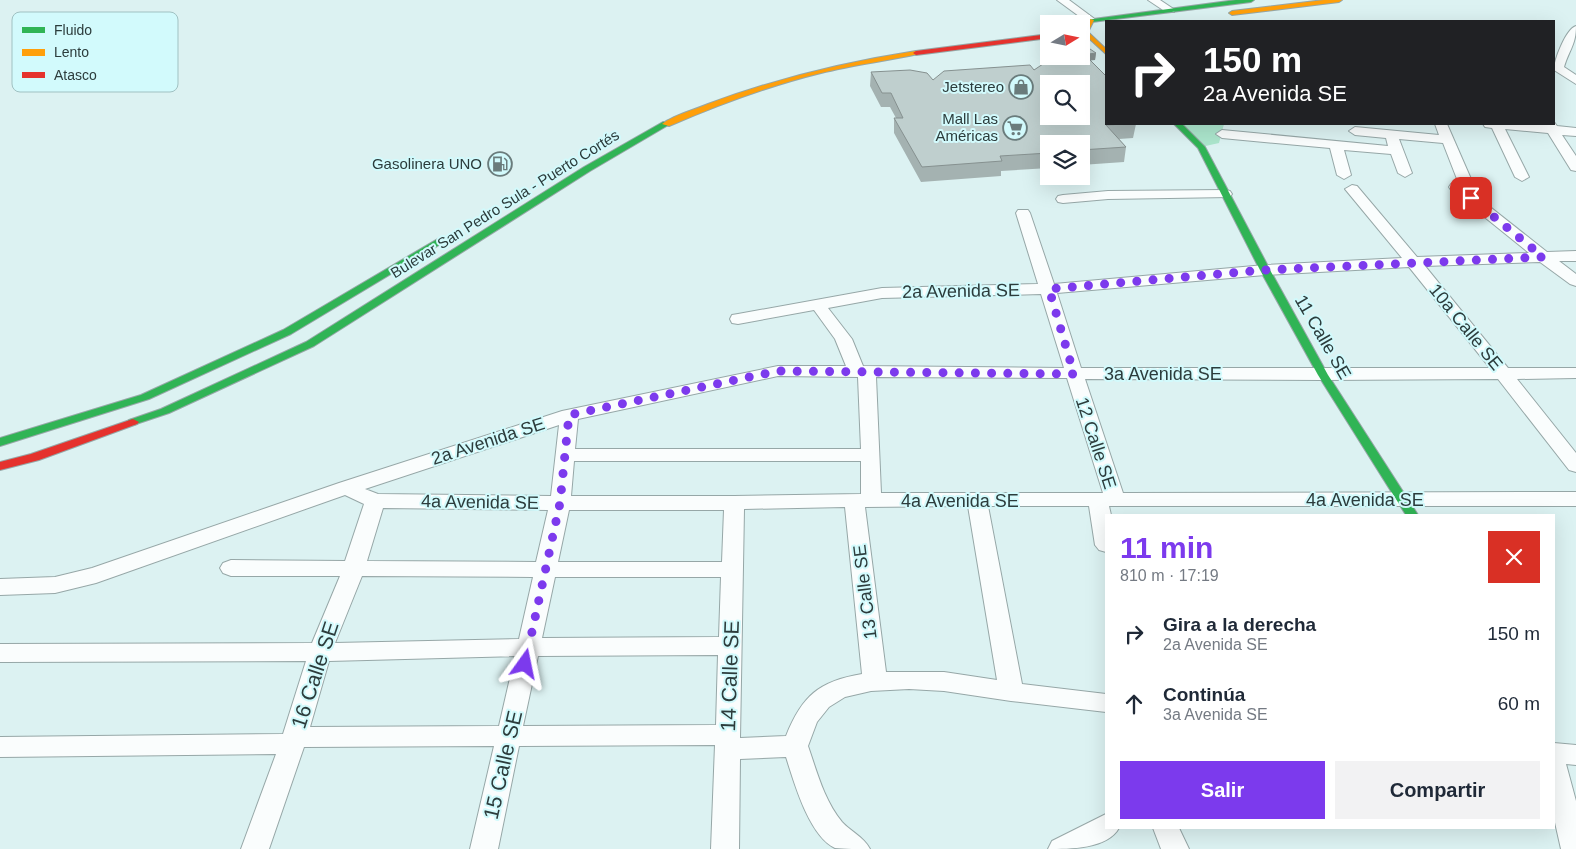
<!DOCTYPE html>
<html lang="es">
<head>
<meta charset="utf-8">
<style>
	body { margin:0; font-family:Helvetica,sans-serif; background:#f2f2f3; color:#1f2937; height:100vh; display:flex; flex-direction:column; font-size:19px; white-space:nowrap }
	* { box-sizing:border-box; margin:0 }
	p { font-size:16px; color:#747a83 }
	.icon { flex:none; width:28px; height:28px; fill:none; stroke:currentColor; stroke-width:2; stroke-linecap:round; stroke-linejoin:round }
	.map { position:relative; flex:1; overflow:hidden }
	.details { position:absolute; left:1105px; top:514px; width:450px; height:315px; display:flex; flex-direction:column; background:#fff; border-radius:0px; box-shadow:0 5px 20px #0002 }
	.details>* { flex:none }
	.guide { position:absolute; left:1105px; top:20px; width:450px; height:105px; border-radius:0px; box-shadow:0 5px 20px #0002; background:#202124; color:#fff; overflow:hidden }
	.needle { width:32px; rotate:80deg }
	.buttons { position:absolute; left:1040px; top:15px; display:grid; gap:10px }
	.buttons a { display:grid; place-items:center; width:50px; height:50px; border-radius:0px; background:#fff; box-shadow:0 5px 20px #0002; font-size:25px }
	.pin { position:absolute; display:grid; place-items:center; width:42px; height:42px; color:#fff; margin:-21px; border-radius:10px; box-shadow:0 2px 8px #0006 }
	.me { position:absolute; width:55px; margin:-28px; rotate:12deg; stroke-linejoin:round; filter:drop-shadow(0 0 4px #0008) }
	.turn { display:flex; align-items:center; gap:18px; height:105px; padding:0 15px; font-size:22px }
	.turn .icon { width:65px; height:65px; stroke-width:2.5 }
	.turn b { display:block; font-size:35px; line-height:42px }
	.round { display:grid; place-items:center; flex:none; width:52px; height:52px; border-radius:0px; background:#f2f2f3 }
	.headline { display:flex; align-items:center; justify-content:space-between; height:85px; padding:0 15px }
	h1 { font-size:30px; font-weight:600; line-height:38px; color:#7c3aed }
	.primary-button { display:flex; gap:10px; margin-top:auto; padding:10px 15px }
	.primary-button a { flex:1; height:58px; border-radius:0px; background:#7c3aed; color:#fff; font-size:20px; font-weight:600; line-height:58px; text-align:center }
	.primary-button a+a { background:#f2f2f3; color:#1f2937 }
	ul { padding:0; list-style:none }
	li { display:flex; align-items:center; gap:15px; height:70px; padding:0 15px }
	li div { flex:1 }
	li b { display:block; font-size:19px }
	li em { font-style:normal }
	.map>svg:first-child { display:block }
	.green { fill:#ace6cd }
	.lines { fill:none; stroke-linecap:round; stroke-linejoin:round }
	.street-casing { stroke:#96a7a7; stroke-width:2 }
	.fast-casing { stroke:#96a7a7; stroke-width:2 }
	.slow-casing { stroke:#96a7a7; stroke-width:2 }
	.jam-casing { stroke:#96a7a7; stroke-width:2 }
	.street { fill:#fafdfd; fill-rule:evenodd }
	.fast { fill:#30b455; fill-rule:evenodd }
	.slow { fill:#ff9f0a; fill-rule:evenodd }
	.jam { fill:#e5322d; fill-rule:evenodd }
	.wall { fill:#a4b2b1 }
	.shaded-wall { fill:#869190 }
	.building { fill:#bfcfce; stroke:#869190; fill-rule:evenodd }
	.route { stroke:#7c3aed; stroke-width:9; stroke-dasharray:0 16.2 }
	.labels { text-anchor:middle; stroke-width:4; stroke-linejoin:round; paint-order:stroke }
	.far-poi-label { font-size:15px; fill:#2c3c3c; stroke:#d2fafc; text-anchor:end }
	.far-street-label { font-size:15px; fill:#2c3c3c; stroke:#d2fafc }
	.street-label { font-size:18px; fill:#2c3c3c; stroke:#d2fafc }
	.near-street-label { font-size:21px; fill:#2c3c3c; stroke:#d2fafc }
	.key { fill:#d2fafc; stroke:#a0c1c2; stroke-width:1 }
	.key-label { font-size:14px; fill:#2c3c3c }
</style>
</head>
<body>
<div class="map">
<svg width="1576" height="849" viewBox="0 0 1576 849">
	<rect width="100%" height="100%" fill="#dcf2f2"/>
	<path class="green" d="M1178,124H1224L1219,143L1201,147Z"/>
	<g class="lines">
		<g class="street-casing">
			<path id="street" d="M1057,0H1069L1096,20L1091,23L1087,22Z
				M1148,0H1160L1175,10L1174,12H1166Z
				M1576,26C1576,45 1569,50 1564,67L1576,75V84L1554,70C1554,60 1566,29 1576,26Z
				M1554,122L1557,126L1576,128V136L1562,135L1576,156V171L1571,170L1548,133L1505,129L1529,177L1522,181L1515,177L1492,128L1485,127L1483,124L1543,125V124H1554Z
				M1435,124H1447L1471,179L1469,182L1464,183L1457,179L1443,143L1399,139L1412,173L1405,177L1398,173L1391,154L1344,150L1351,175L1344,179L1337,175L1330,148L1222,138L1216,134L1222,130L1388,146L1386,138L1355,135L1349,131L1355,127L1439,135Z
				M1456,183L1461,184L1547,252L1576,251V261H1559L1576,274V286L1570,284L1540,262L1425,266L1508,368H1576V378L1517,379L1576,453V472L1569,470L1498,379L1323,380L1085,379L1123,493L1576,492V506H1109L1111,515H1106V552L1099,550L1095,545L1089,506H988L1022,684L1106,694V712L1011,701L944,691L909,689L871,691L845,697L829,707L817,722L808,746C817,772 824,800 842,822C851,832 863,836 870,849C860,849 843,849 835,848C809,836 794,782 786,757L740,759L739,849H711L715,745L519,746L498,849H470L494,746L304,747L269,849H241L276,754L0,757V737L283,734L306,661L0,662V644L312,643L340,576H231L223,573L220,568L223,563L231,560L345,561L364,504L345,495L96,583L55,593L0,595V579L55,577L92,568L339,483L562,411L778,366H846L835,339L814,310L738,324L732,323L730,319L732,315L738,314L882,288L1038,284L1016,213L1018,210H1028L1030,213L1054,284L1265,265L1402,258L1345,189L1352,185L1357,186L1417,257L1529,253L1451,190L1449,187L1451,184ZM1409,267L1490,368H1081L1057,293L1265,275ZM1041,294L1064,368L863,366L852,339L828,308L882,298ZM778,376L858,377L861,449H575L578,419ZM876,377L1067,378L1103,493H881ZM559,425L551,496L378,494L365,489ZM574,461H861V494L734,496H571ZM968,506L997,680L944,672H886L865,507ZM845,507L862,674C819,681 802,696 786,736L740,738L744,509ZM383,508L548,510L536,562L367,561ZM569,510H724L722,562H558ZM362,576L533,577L519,639L335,643ZM555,577H721L719,637L542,638ZM718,655L716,725L523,726L538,656ZM515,656L499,726L310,727L329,661Z
				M1225,190L1230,191L1232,194L1230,197L1108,199L1063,203L1058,202L1056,199L1058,196L1063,195L1108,191Z
				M1554,743L1576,745V765L1566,764L1576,801V849H1561L1554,818Z
				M1106,814V828H1119C1107,849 1070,849 1048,849L1052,841Z
				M1153,828H1179L1189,849H1161Z"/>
		</g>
		<g class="fast-casing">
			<path id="fast" d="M1236,0H1254L1251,2L1076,24H1056Z
				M663,122L670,124L590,171L314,346L169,413L133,425L127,422L129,420L161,409L306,342L584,167Z
				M1174,124H1182L1205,147L1270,270L1328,375L1418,515H1406L1318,375L1260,270L1198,148Z
				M441,237L444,238V242L291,334L149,399L0,446V438L141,395L283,330Z"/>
		</g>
		<g class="slow-casing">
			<path id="slow" d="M1324,0H1342L1339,2L1232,15L1229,13L1232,11Z
				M1089,19L1094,20L1088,32L1106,49V54L1082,32Z
				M916,51L919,53L918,54C886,61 853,65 821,73C768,86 718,105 669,126L662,124C674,115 694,110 708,104C775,79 845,62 916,51Z"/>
		</g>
		<g class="jam-casing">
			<path id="jam" d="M1049,34V38L916,55L913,53L916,51Z
				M133,419L139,422L137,424L39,460L0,470V462L31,454Z"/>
		</g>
		<use href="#street" class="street"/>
		<use href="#fast" class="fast"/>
		<use href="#slow" class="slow"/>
		<use href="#jam" class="jam"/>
	</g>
	<path class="wall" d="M1096,53L1095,60H1091L1106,124H1136L1133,138L1119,139L1126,147L1124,162L1081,165V144H1049V168L1001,171V176L921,182L894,133V118H896L890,107H881L870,86L871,72L933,80L1034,70L1071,58L1069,56H1081Z"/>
	<path class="shaded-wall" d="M1096,53L1095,60L1077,62L1078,56H1081V55Z"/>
	<path class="building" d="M1081,43L1096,53L1081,55Z
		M1087,57L1106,76V124H1125L1106,125L1126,147L1081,150V144H1049V153L1000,156L1002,161L922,167L894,118H903L891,93H882L871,72L910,70L927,73L933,80L944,71L1030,65L1034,70L1049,60ZM1049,84H1081V116H1049Z"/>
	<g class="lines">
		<path class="route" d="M525,664L560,503L569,415L778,371L1074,374L1049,289L1265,270L1543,257L1471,198"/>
	</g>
	<defs>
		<g id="shop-ring" transform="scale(1.25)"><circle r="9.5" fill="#d2fafc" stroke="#6a7c7c" stroke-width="1.5"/><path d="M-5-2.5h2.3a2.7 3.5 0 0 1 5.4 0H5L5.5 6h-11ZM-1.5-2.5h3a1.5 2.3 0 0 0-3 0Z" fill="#6a7c7c"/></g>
		<g id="supermarket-ring" transform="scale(1.25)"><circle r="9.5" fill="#d2fafc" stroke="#6a7c7c" stroke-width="1.5"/><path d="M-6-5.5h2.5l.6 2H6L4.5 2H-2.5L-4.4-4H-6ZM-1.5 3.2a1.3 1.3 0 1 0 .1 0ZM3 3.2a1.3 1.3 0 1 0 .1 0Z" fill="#6a7c7c"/></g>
		<g id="fuel-ring" transform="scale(1.25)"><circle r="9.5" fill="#d2fafc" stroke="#6a7c7c" stroke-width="1.5"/><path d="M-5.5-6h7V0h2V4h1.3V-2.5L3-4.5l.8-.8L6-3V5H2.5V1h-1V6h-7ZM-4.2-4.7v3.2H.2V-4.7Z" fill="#6a7c7c"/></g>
	</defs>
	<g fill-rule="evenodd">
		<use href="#shop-ring" x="1021" y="87"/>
		<use href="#supermarket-ring" x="1015" y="128"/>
		<use href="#fuel-ring" x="500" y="164"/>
	</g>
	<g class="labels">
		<g class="far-poi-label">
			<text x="1004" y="92">Jetstereo</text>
			<text x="998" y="124">Mall Las<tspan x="998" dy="17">Américas</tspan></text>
			<text x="482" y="169">Gasolinera UNO</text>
		</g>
		<g class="far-street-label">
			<text transform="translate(505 204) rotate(-32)" y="5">Bulevar San Pedro Sula - Puerto Cortés</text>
		</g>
		<g class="street-label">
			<text transform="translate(961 291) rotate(-1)" y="6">2a Avenida SE</text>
			<text transform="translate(1466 327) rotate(51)" y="6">10a Calle SE</text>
			<text transform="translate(1323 337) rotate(60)" y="6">11 Calle SE</text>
			<text x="1163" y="380">3a Avenida SE</text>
			<text transform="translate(488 441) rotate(-18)" y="6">2a Avenida SE</text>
			<text transform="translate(1096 443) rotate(72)" y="6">12 Calle SE</text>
			<text x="1365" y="506">4a Avenida SE</text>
			<text x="960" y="507">4a Avenida SE</text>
			<text transform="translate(480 502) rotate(1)" y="6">4a Avenida SE</text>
			<text transform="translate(865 592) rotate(-97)" y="6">13 Calle SE</text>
		</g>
		<g class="near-street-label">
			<text transform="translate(315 675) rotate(-72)" y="7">16 Calle SE</text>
			<text transform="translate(730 676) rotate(-88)" y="7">14 Calle SE</text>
			<text transform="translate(503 765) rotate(-77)" y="7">15 Calle SE</text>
		</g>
	</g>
	<rect x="12" y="12" width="166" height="80" rx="8" class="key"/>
	<rect x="22" y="27" width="23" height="6" fill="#30b455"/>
	<rect x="22" y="49" width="23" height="7" fill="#ff9f0a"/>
	<rect x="22" y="72" width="23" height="6" fill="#e5322d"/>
	<g class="key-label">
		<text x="54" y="35">Fluido</text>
		<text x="54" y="57">Lento</text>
		<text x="54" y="80">Atasco</text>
	</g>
</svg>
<div class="buttons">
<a><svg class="needle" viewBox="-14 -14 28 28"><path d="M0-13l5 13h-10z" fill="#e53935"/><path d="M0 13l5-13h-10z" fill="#747a83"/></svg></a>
<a><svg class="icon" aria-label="search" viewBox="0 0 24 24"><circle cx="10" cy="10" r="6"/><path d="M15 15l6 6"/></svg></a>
<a><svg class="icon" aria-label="layers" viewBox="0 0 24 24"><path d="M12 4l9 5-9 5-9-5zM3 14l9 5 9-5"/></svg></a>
</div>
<div class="pin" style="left:1471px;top:198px;background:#d93025"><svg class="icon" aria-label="arrive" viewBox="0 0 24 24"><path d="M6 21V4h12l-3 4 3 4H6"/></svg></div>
<svg class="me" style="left:525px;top:664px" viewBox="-20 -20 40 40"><path d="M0-17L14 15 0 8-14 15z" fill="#7c3aed" stroke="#fff" stroke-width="4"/></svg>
<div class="guide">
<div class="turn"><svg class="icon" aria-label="right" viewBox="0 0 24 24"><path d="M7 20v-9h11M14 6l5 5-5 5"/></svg><div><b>150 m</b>2a Avenida SE</div></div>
</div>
<section class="details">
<div class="headline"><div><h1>11 min</h1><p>810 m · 17:19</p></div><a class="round" style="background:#d93025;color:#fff"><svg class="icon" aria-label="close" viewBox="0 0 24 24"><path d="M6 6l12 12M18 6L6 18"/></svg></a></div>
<ul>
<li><svg class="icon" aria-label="right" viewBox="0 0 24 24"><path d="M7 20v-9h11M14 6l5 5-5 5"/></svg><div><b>Gira a la derecha</b><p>2a Avenida SE</p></div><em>150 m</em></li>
<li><svg class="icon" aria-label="ahead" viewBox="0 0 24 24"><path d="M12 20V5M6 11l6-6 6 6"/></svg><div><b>Continúa</b><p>3a Avenida SE</p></div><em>60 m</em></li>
</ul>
<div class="primary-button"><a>Salir</a><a>Compartir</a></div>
</section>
</div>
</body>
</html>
